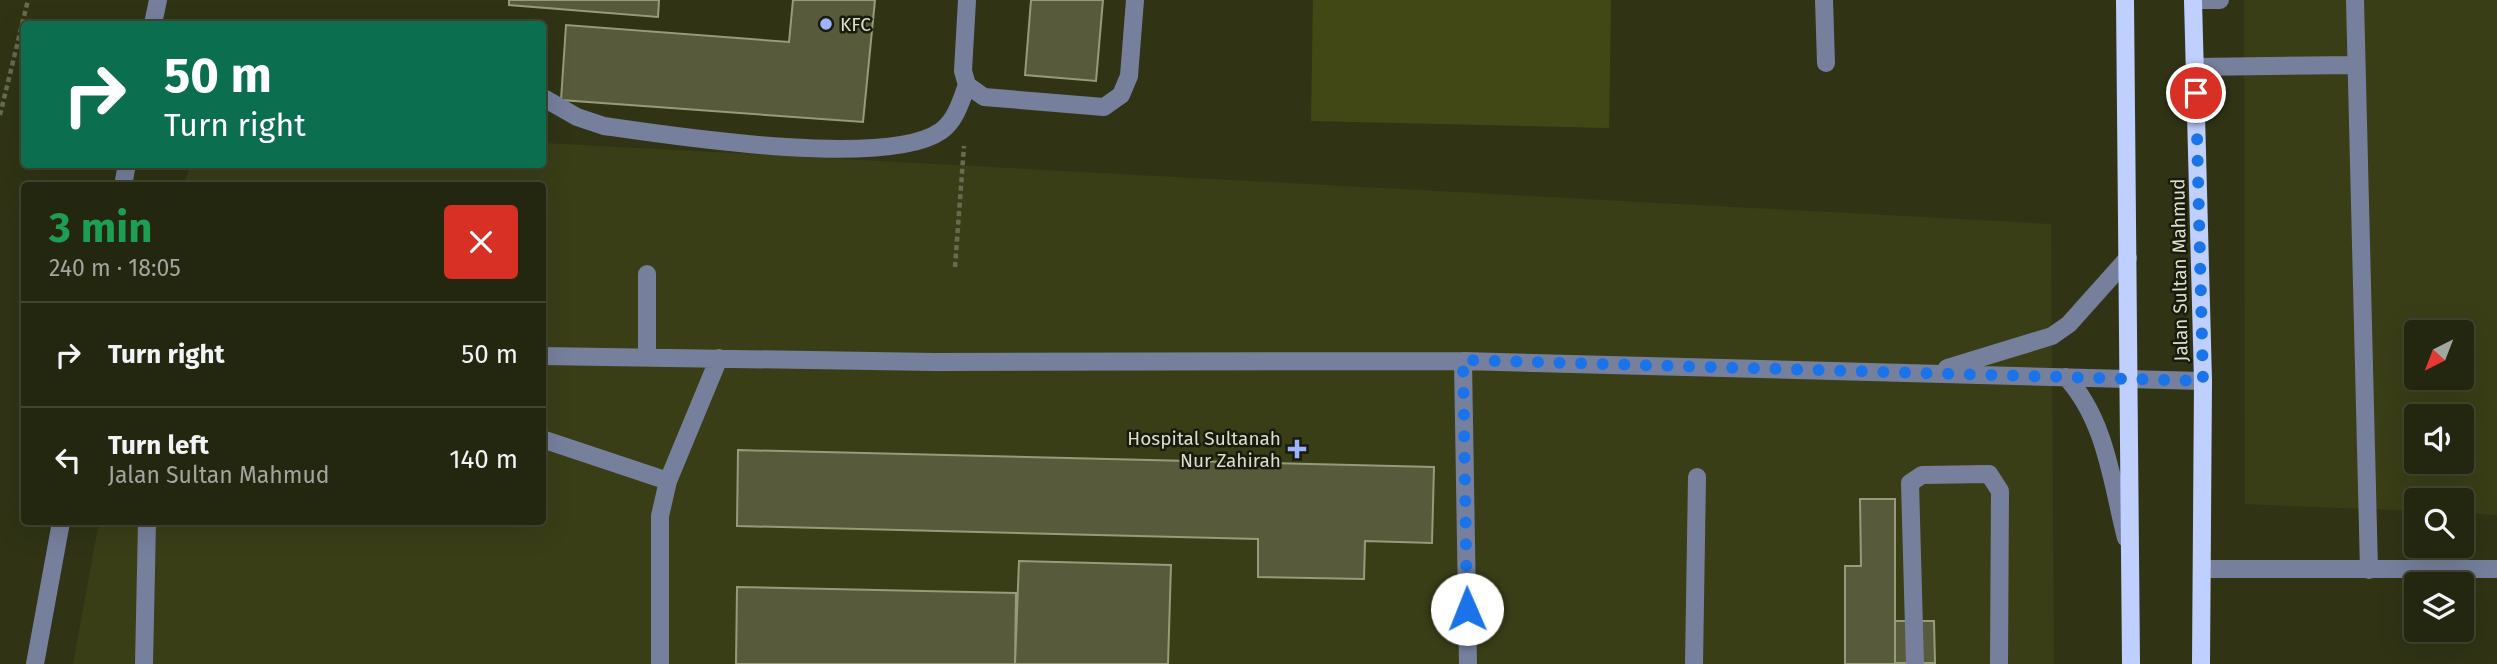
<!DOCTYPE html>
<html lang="en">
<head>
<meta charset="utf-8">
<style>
	body { margin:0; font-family:"Fira Sans",sans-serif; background:#30331e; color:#f1f3f6; height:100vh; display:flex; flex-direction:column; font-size:26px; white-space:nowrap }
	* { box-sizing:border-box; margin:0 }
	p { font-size:23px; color:#a3a59f }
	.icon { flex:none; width:38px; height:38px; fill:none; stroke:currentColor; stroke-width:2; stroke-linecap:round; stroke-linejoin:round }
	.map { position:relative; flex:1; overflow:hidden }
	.details { position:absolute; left:21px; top:182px; width:525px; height:343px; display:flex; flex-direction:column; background:#242710; border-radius:7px; box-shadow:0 7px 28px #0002,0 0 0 2px #414430 }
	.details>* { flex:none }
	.hud { position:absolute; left:21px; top:21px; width:525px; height:147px; border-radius:7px; box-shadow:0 7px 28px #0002,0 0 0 2px #414430; background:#0b6e4f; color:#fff; overflow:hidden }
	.needle { width:46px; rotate:222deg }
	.fabs { position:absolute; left:2404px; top:320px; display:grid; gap:14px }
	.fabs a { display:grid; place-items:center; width:70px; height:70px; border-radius:7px; background:#242710; box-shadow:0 7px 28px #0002,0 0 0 2px #414430; font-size:35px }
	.pin { position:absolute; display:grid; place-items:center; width:60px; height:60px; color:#fff; margin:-30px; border:4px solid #fff; border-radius:50%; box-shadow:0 2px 7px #0007 }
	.me { position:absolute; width:77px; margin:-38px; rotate:359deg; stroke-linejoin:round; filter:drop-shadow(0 0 5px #0008) }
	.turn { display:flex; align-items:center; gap:24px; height:147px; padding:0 28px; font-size:32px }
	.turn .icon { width:91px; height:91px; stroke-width:2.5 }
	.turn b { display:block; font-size:49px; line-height:60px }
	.round { display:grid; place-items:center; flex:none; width:74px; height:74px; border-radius:7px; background:#30331e }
	.summary { display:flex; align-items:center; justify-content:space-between; height:119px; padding:0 28px }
	h1 { font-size:42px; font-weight:700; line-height:52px; color:#1e9e55 }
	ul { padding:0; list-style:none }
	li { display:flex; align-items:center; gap:21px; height:105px; padding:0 28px; border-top:2px solid #414430 }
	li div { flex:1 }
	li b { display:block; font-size:26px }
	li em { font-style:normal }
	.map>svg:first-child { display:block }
	.built { fill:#3a3e17; fill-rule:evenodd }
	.green { fill:#424815 }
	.building { fill:#575b3b; stroke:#969c79; stroke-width:2 }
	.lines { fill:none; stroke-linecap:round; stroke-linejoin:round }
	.path { stroke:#676b50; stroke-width:4.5; stroke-dasharray:5 3.5; stroke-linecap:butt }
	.minor { stroke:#76809d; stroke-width:18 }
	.major { stroke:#bfcfff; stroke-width:18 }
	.route { stroke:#1a73e8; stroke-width:12; stroke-dasharray:0 21.6 }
	.poi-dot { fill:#9db4fd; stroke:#191b0d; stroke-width:2.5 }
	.labels { text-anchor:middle; stroke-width:5; stroke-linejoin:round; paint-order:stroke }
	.poi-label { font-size:19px; fill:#dcdfcc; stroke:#191b0d; text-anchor:start }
	.street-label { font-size:19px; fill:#dcdfcc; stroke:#191b0d }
</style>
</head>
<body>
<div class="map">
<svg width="2497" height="664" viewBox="0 0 2497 664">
	<rect width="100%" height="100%" fill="#303415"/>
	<path class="built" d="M2244,0H2497V515L2462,513V500H2417V511L2245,504ZM2417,332H2462V378H2417ZM2417,416H2462V462H2417Z
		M543,143L2051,224L2054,664H73L99,522H542V186L184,185L190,165L542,164Z"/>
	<path class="green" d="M1313,0H1611L1609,128L1311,121Z"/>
	<path class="building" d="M509,0H659L658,17L509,5Z
		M793,0H875L863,122L561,100L566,25L789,42Z
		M1031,0H1103L1096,81L1025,75Z
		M738,450L1434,467L1432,543L1365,541L1364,579L1258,577V539L737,526Z
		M1860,499H1895V664H1845V566H1861Z
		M1019,561L1171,565L1168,664H1015Z
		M737,587L1016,593L1015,664H736Z
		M1895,621H1934L1935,663H1895Z"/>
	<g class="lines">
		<path class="path" d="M0,115L28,0
			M955,267L964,146"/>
		<path class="minor" d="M967,0L963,71L967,85L984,97L1104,107L1121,95L1129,76L1135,0
			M1824,0L1826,63
			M2193,0H2220
			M2355,0L2369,570
			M153,24L158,0
			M2195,67L2354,65
			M542,97L577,117L604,126C673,136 887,169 941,131C956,120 961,101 967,85
			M123,186L127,164
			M647,274V357
			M542,356L935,362L1463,361L2203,381
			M1463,361L1468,664
			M1947,368L2052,336L2069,324L2128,258
			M2066,377C2106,420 2112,483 2126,538
			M542,439L668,481
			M2202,569H2497
			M35,664L61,522
			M144,664L147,522
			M660,664V516L668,481L719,358
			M1694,664L1697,477
			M1915,664L1910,483L1922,475L1989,474L2000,491L1999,664"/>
		<path class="major" d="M2125,0L2131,664
			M2193,0L2203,381L2201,664"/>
	</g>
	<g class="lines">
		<path class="route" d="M1467,609L1463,360L2203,381L2196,93"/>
	</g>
	<g class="poi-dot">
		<circle cx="826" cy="24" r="7"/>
		<path d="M1293.5 438.5h7v7h7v7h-7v7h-7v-7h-7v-7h7z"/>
	</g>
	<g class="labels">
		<g class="poi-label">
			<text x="840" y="31">KFC</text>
			<text x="1281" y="445" text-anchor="end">Hospital Sultanah<tspan x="1281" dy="22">Nur Zahirah</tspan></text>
		</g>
		<g class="street-label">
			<text transform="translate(2179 270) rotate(-91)" y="7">Jalan Sultan Mahmud</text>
		</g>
	</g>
</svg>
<div class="fabs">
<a><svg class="needle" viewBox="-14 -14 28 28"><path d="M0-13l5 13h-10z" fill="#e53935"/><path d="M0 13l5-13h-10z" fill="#a3a59f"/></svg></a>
<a><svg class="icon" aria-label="sound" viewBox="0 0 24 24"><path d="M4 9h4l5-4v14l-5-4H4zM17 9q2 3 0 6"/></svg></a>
<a><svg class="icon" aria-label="search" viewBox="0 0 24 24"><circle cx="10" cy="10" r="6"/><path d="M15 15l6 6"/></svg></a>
<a><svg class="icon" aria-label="layers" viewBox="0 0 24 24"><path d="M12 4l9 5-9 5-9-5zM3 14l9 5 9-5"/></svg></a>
</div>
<div class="pin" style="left:2196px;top:93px;background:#d93025"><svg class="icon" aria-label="arrive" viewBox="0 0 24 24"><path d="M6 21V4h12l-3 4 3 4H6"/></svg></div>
<svg class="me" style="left:1467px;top:609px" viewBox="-20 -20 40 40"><circle r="19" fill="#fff"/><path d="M0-13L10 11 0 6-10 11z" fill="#1a73e8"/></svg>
<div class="hud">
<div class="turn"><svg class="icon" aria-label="right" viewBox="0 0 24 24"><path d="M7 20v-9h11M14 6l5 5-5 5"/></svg><div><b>50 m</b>Turn right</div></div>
</div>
<section class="details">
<div class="summary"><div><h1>3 min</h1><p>240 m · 18:05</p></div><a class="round" style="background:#d93025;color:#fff"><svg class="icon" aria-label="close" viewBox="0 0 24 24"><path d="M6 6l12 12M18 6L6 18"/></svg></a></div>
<ul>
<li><svg class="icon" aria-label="right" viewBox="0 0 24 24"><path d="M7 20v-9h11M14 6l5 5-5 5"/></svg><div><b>Turn right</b></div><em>50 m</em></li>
<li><svg class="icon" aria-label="left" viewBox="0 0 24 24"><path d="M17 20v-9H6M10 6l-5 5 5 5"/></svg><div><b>Turn left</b><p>Jalan Sultan Mahmud</p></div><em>140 m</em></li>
</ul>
</section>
</div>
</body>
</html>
